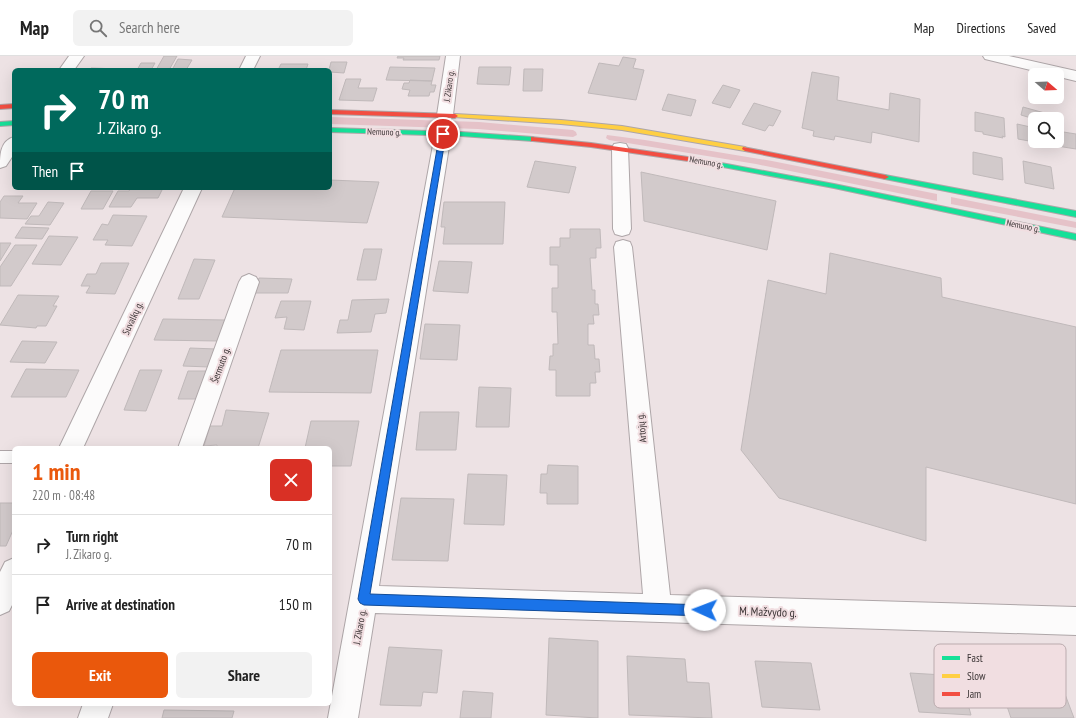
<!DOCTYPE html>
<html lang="en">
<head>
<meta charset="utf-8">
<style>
	body { margin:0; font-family:"PT Sans Narrow",sans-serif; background:#f2f2f2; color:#222; height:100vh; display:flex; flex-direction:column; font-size:15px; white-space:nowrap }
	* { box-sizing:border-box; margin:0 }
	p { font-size:13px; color:#767676 }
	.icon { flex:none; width:22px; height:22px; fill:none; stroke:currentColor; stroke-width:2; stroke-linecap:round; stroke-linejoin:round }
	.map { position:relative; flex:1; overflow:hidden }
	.drawer { position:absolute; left:12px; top:390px; width:320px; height:260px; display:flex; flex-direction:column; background:#fff; border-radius:6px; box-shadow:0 4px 16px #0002 }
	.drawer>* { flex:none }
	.guide { position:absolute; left:12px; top:12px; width:320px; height:122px; border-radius:6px; box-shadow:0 4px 16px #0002; background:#00695c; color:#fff; overflow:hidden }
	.needle { width:26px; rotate:109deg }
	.fabs { position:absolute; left:1028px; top:12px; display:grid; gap:8px }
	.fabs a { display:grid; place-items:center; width:36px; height:36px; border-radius:6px; background:#fff; box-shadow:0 4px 16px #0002; font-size:20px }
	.pin { position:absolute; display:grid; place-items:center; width:34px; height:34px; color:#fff; margin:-17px; border:2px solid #fff; border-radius:50%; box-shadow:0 1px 4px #0007 }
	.me { position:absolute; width:44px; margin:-22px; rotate:272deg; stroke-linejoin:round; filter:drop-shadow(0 0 3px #0008) }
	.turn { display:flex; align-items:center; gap:14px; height:84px; padding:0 20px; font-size:18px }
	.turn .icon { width:52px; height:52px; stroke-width:2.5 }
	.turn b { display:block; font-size:28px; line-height:34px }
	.then { display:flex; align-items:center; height:38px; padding:0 20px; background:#0003; gap:8px; font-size:15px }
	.round { display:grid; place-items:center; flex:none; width:42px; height:42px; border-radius:6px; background:#f2f2f2 }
	.overview { display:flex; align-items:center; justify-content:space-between; height:68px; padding:0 20px }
	h1 { font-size:24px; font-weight:700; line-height:30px; color:#ea580c }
	.button { display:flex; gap:8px; margin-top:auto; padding:8px 20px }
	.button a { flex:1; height:46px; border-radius:6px; background:#ea580c; color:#fff; font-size:16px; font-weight:700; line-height:46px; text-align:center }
	.button a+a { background:#f2f2f2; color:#222 }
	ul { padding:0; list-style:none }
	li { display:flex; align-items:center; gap:12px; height:60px; padding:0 20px; border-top:1px solid #e0e0e0 }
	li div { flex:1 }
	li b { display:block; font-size:15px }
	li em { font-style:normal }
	header { display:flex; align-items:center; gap:24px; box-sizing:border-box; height:56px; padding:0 20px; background:#fff; border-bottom:1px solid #e0e0e0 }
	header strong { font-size:19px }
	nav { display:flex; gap:22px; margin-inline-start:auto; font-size:14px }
	.search { width:280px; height:36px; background:#f2f2f2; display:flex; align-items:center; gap:10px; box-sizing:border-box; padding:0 14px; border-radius:6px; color:#767676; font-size:15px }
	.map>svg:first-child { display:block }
	.green { fill:#e5c2c8 }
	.building { fill:#d2cacb; stroke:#c0b9ba }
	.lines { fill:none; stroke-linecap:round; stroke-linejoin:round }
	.lane-casing { stroke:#aea6a8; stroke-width:2 }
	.street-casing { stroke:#aea6a8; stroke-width:2 }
	.fast-casing { stroke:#aea6a8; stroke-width:2 }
	.slow-casing { stroke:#aea6a8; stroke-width:2 }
	.jam-casing { stroke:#aea6a8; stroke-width:2 }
	.lane { fill:#fcfbfb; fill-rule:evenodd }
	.street { fill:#fcfbfb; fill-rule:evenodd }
	.fast { fill:#16e098; fill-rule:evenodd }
	.slow { fill:#ffcf43; fill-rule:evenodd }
	.jam { fill:#f24e42; fill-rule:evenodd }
	.route { fill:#1a73e8; stroke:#114b97 }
	.labels { text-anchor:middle; stroke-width:4; stroke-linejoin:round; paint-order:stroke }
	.far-street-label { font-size:9px; fill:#3c3536; stroke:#f1dee1 }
	.street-label { font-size:10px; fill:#3c3536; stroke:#f1dee1 }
	.near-street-label { font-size:12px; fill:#3c3536; stroke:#f1dee1 }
	.key { fill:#f1dee1; stroke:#bbabae; stroke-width:1 }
	.key-label { font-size:11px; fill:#3c3536 }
</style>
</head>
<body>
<header>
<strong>Map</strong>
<div class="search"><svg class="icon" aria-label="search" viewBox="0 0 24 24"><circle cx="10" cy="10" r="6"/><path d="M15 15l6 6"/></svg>Search here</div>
<nav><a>Map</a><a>Directions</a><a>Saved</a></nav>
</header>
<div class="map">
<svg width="1076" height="662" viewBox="0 0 1076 662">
	<rect width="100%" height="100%" fill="#ede2e4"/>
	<path class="green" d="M330,61L479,66L573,74L576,76L577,79L573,81L478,73L330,68Z
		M607,79L645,84L772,105L937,138V145L756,108L609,84L606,82Z
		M951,141L1076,166V172L951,148Z"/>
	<path class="building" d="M164,0H177L169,14H156Z
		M398,0H440L439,4H403L404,2H397Z
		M623,1L636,3L633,12L644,14L636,44L588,37L599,7L619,10Z
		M178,3L192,4L186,14H172Z
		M331,6H347L344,17L330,16V14H329Z
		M141,7H155L151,14H137Z
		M281,8H308L306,14H278Z
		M390,11L435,12L432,25L386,24Z
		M479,11H511L509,29L477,28Z
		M91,12L120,13L119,14H90Z
		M524,13H543L542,35H523Z
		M812,16L839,21L837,44L889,54L890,37L920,43L919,86L872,76L871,87L835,80L834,84L813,80L814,75L802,72Z
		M1034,22H1035V37L1029,36L1030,24L1034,25Z
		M346,23H361L358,32H377L373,45L339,44Z
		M410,24L432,25L431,29H436L434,36H430L429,40H408L410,34L402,33L404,27H409Z
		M723,29L740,34L730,52L712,47Z
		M1057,30L1060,31V43L1052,41H1057Z
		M668,38L696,44L691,60L662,54Z
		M754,47L781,55L773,70L769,69L765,75L742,68Z
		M1023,51L1059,61L1057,72V63H1035V67L1030,66L1031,62L1021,59Z
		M975,56L1004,62L1005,81L1002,80L1003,82L983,78V76L975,75Z
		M1017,68L1035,72V85H1050L1051,89L1018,83Z
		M1057,75L1076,78V93L1057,90Z
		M973,96L1002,102L1003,124L973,118Z
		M535,105L576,111L569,137L527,131Z
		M1023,105L1051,111L1054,133L1025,127Z
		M641,116L776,145L767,194L644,165Z
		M330,124L379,126L367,167L222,161L235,132H330Z
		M131,132H163L158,142H137L131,151H109L118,135H129Z
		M91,135H113L103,153H81Z
		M4,140H23L18,147H37L27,163L0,162V146Z
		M48,146L64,147L50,169L25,168L31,160H39Z
		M444,146H505L503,188H443L445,171H441Z
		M113,159L147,160L132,190L105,189L108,184H93L102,168L108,169Z
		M22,171L49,172L42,183L15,182Z
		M570,173H600L601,192H596V202H590L592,234H595V248H598L599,259H593L594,268H588V289H594L595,303H599L600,316H595L596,327H590V340H556V314H549L550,300H553V288H558L557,256H552V232H558V209H550V191H560V182H570Z
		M49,180L78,181L61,209L32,208Z
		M0,187H11L0,205Z
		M15,189H37L11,230H0V211Z
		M364,193H382L376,224H357Z
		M830,197L941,222L942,241L1076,271V448L926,411V485L779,442L741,394L768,224L826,238Z
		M194,203L215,204L199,243H178Z
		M439,205L472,206L468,237L433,235Z
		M101,207H129L115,238L86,237L90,230H81L87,218H96Z
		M259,222L292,223L288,237H254Z
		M18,239L59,240L53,250H57L46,270H37L36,272L0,269Z
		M389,243L386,257L375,258L371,276L337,277L340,264H348L352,244Z
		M281,245H311L304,274L284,273L287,261L275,262Z
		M163,263L226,264L218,285L154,284Z
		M425,268L460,269L457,304L420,303Z
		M22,285L57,286L45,307L10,306Z
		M190,292L216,293L209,311L183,310Z
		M281,294H378L371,337L269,336Z
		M26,313L79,314L66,341H11Z
		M140,314H162L146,355L124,354Z
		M188,315H208L198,343H178Z
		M479,331L511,332L509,371H476Z
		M226,354L269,357L258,392H217V389L204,390L210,370H222Z
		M420,356H459L456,394H416Z
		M311,365H359L351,410H330V392H305Z
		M548,409L578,410V448H547V437H540L541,418H547Z
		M468,418L507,419L504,469L464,468Z
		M401,442L454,443L448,505L392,504Z
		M0,447H14V472L6,490H0Z
		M549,582L598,585V662L546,659Z
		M389,591L442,594L437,637L423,636L421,650L380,649Z
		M627,600L685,603L687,626L709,627L712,662L629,659Z
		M755,605L811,607L820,654L762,651Z
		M995,615L1057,617L1074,662H1011Z
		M910,617L960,620L971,659L919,656Z
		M463,635L493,637L491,662H460Z
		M164,654L234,655L232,662H162Z"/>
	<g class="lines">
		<g class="lane-casing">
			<path id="lane" d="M0,395H14V407H0Z"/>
		</g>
		<g class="street-casing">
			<path id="street" d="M69,0H84L74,14H59Z
				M246,0H260L253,14H239Z
				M446,0H460L453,59L451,63L445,64L439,63L437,59Z
				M983,0H1009L1076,15V25L985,3Z
				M443,73L449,74L451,78L379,530L643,538L614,191L616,186L623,184L630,186L632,191L670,539L1076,551V579L375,557L358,662H328L435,78L437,74Z
				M14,81V98L6,110L0,112C0,99 0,85 14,81Z
				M620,87L626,88L628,92L631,173L629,178L622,180L615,178L613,173L612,92L614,88Z
				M184,132H202L83,392H59Z
				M249,218L256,221L259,226L202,392H178L239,226L242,221Z
				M14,502V545L9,555L0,559V516L5,506Z
				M83,648H113L108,662H78Z"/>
		</g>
		<g class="fast-casing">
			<path id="fast" d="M14,65V69L0,70V66Z
				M330,72L461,76L533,81L536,83L533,85L461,80L330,76Z
				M700,103L834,128L1076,178V184L834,132L702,107H700Z
				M882,119H885L1076,155V161L885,123L881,121Z"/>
		</g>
		<g class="slow-casing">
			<path id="slow" d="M455,58L561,64L622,70L745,91L748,93L745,95L622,74L561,68L453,61V59Z"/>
		</g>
		<g class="jam-casing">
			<path id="jam" d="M14,48V52L0,53V49Z
				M330,54L455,58L458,60L455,62L330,58Z
				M531,81L591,87L702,103L705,105L702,107L591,91L533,85H531Z
				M743,91L885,119L889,121L885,123L745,95L742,93Z"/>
		</g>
		<use href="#lane" class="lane"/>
		<use href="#street" class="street"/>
		<use href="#fast" class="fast"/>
		<use href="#slow" class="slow"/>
		<use href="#jam" class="jam"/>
	</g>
	<path class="route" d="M440,76H445L446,78L370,538L705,549L709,550L710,554L709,558L705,560L364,549L360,547L358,543Z"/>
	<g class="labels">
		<g class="far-street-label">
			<text transform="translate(449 30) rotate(-82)" y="3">J. Zikaro g.</text>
			<text transform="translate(384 76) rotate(2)" y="3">Nemuno g.</text>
			<text transform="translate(706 106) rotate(10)" y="3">Nemuno g.</text>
			<text transform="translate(1023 170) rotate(12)" y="3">Nemuno g.</text>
		</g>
		<g class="street-label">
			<text transform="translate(132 262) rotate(-65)" y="4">Suvalkų g.</text>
			<text transform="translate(220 309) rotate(-70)" y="4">Šermuto g.</text>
			<text transform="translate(641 372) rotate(-96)" y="4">Artojų g.</text>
			<text transform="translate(359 571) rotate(-80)" y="4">J. Zikaro g.</text>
		</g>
		<g class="near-street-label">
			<text transform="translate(768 556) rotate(2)" y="4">M. Mažvydo g.</text>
		</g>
	</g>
	<rect x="934" y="588" width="132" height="64" rx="6" class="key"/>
	<rect x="942" y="600" width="18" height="4" fill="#16e098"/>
	<rect x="942" y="618" width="18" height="4" fill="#ffcf43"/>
	<rect x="942" y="636" width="18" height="4" fill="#f24e42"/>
	<g class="key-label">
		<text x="967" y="606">Fast</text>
		<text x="967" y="624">Slow</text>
		<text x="967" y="642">Jam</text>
	</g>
</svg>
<div class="fabs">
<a><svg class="needle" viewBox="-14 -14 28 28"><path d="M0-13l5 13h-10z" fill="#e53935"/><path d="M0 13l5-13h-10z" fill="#767676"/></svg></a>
<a><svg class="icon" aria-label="search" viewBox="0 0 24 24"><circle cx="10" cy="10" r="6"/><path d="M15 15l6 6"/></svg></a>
</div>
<div class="pin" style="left:443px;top:78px;background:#d93025"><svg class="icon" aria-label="arrive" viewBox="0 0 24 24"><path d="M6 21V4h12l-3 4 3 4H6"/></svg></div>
<svg class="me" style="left:705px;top:554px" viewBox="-20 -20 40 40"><circle r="19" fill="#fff"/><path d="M0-13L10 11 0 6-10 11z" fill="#1a73e8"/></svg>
<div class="guide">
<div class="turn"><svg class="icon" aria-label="right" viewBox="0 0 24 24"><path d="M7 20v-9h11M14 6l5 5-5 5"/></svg><div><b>70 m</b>J. Zikaro g.</div></div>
<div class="then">Then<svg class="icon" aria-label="arrive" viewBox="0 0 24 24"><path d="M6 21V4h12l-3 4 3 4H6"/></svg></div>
</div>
<section class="drawer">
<div class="overview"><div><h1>1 min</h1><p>220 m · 08:48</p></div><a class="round" style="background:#d93025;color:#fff"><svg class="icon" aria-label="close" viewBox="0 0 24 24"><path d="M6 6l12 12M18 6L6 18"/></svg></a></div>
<ul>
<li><svg class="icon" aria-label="right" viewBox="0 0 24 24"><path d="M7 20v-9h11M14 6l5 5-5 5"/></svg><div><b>Turn right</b><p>J. Zikaro g.</p></div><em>70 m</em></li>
<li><svg class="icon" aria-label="arrive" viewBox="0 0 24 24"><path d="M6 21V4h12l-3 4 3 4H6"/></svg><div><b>Arrive at destination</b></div><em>150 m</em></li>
</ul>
<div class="button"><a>Exit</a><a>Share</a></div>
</section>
</div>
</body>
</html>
